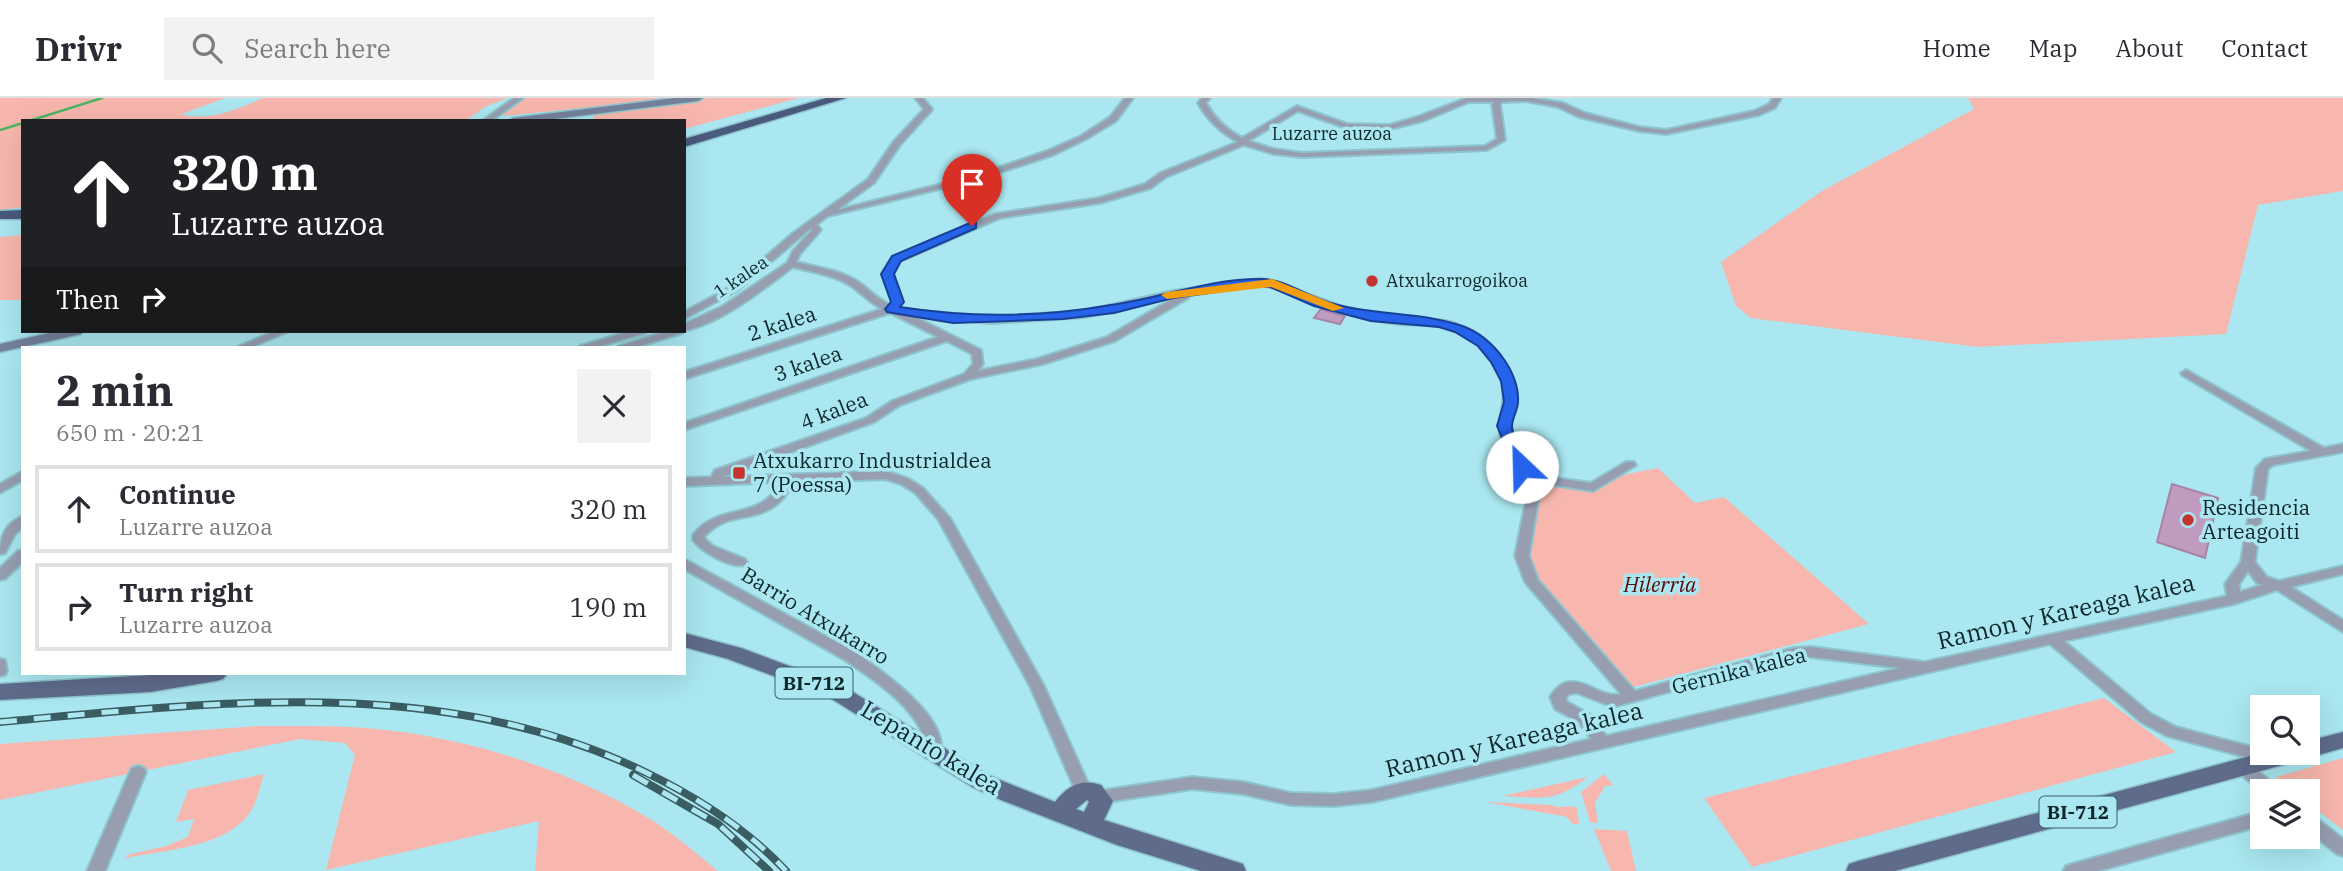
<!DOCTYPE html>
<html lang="en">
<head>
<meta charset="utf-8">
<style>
	body { margin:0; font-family:"IBM Plex Serif",serif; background:#f2f2f3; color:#2b2b33; height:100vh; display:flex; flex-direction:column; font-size:26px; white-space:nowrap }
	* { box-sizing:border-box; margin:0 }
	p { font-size:23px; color:#7c7c81 }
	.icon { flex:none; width:38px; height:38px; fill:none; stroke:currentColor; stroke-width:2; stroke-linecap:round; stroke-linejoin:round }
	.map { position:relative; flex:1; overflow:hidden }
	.panel { position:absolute; left:21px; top:248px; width:665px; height:329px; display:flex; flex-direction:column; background:#fff; border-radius:0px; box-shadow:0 7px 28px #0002 }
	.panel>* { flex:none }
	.banner { position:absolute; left:21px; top:21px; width:665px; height:214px; border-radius:0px; box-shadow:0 7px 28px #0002; background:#202124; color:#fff; overflow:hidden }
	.tools { position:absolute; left:2250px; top:597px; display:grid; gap:14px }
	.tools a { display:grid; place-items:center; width:70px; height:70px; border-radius:0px; background:#fff; box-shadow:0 7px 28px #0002; font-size:35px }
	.pin { position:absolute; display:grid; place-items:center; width:60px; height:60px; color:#fff; margin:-72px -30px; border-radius:50% 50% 50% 0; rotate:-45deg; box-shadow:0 0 7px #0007 }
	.pin .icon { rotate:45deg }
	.me { position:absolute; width:77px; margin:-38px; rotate:336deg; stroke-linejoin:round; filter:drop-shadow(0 0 5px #0008) }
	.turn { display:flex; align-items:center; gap:24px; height:147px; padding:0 35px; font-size:32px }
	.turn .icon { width:91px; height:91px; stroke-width:2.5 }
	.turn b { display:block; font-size:49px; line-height:60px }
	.then { display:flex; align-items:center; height:66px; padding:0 35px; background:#0003; gap:14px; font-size:26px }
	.round { display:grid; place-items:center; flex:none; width:74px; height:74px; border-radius:0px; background:#f2f2f3 }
	.head { display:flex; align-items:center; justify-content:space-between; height:119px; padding:0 35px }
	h1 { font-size:42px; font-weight:700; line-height:52px }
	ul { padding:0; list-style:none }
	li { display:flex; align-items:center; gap:21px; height:88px; margin:0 14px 10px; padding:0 21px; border:4px solid #e1e1e2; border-radius:0px }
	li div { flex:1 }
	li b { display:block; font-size:26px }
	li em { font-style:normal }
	header { display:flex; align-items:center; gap:42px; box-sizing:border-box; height:98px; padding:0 35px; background:#fff; border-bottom:2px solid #e1e1e2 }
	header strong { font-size:33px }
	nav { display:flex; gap:38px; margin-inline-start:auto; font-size:24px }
	.search { width:490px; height:63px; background:#f2f2f3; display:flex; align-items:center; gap:18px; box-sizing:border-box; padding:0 24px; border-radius:0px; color:#7c7c81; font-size:26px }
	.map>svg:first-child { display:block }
	.green { fill:#f8b7ae }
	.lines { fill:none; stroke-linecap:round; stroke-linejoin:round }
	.stream { stroke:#4fb563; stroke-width:2.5 }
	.building { fill:#bf9bbd; stroke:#a784a5; stroke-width:2 }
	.street-casing { stroke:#8ec4cd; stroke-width:4 }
	.secondary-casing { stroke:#8ec4cd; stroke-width:3 }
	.primary-casing { stroke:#8ec4cd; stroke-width:3 }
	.highway-casing { stroke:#8ec4cd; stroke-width:3 }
	.street { fill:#969eb0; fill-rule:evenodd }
	.secondary { fill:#75809b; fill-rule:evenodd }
	.primary { fill:#5e6b8b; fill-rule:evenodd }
	.highway { fill:#4a597e; fill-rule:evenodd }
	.rail-casing { stroke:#3a5d62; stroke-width:8 }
	.rail { stroke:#aae7f0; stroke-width:5; stroke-dasharray:17; stroke-linecap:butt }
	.route { fill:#2563eb; stroke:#184099; stroke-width:2 }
	.slow { fill:#f59e0b }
	.poi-dot { fill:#c3352e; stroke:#aae7f0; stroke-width:2.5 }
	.labels { text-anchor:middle; stroke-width:7; stroke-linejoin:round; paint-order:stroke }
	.far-street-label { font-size:18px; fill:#0e272b; stroke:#aae7f0 }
	.far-poi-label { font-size:18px; fill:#0e272b; stroke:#aae7f0; text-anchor:start }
	.shield { fill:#aae7f0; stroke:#3d6166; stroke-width:2 }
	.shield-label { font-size:19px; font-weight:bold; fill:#0e272b }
	.street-label { font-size:21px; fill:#0e272b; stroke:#aae7f0 }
	.poi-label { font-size:21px; fill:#0e272b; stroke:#aae7f0; text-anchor:start }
	.park-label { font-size:21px; font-style:italic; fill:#5a0d0b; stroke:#aae7f0 }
	.near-street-label { font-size:24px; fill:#0e272b; stroke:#aae7f0 }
</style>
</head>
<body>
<header>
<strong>Drivr</strong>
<div class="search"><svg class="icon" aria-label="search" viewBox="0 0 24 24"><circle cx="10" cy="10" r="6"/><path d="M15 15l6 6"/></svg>Search here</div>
<nav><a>Home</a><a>Map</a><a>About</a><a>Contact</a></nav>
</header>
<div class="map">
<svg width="2343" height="773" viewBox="0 0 2343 773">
	<rect width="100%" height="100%" fill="#aae7f0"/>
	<path class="green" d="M0,0H226L181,16C209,24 237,11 263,0H507L485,9L465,23H23V109L0,112Z
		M519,0H681L503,18L506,13L502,9Z
		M708,0H799L684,31V23H594L592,15Z
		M1968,0H2343V93L2258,107L2226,236L1978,249L1751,220L1736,208L1721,164L1822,93L1974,11Z
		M23,137V202H0V139Z
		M1658,370L1695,405L1724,399L1869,526L1630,590L1542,488L1527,453L1537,383L1593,393L1618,378Z
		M2104,600L2176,654L1752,769L1704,700Z
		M259,628C309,628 360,627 409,635C493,648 578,677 650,721C674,736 696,755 718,773H535L539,723L326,772L355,657L345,645L300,641L0,702V646Z
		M2343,660V732L2308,705V693H2294L2276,679Z
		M264,676C260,689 257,706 248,717C223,750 163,752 126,760L127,757L166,748L188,739L194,721L176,724L188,692Z
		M1604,676L1613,687L1605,688L1595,705L1598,725L1590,724L1581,694Z
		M1588,679C1554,705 1543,700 1502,698Z
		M1486,704L1552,707C1561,712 1568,706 1577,710L1579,726H1573L1567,719Z
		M1594,731L1627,733L1636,773H1611Z"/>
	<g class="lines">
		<path class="stream" d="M29,23L102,0
			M0,32L23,25"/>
	</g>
	<path class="building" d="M1321,211L1337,216L1345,218L1340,226L1314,220Z
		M2172,386L2218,400L2205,460L2157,444Z"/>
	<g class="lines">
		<g class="street-casing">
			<path id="street" d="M514,0H523L491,23H482Z
				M915,0H923L932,11L931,13L900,47L874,85L837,112L974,78L1047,53L1081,38L1110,19L1125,0H1133L1116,23L1086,41L1053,57L980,81L828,118L817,126L821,132L800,156L796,164C816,169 839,172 857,183C869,191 877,201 890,207L892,204L883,176L893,159L995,116L1099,100L1145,86L1160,75L1238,44C1220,34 1208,23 1198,5L1202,0H1210L1206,5C1215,21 1226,31 1242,40L1297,8L1347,26L1390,27L1417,19L1467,0H1533L1563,5L1585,15L1639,29L1666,32L1754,13L1769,6L1773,0H1781L1775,10L1759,17L1666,36L1639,33L1579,19L1558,9L1526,3L1502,4L1500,6L1505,42L1487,52L1302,59L1274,56L1244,47L1166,79L1151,90L1100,105L1000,120L900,163L893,176L902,204L898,211L991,219L1085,213L1173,193L1259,181L1267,182L1343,209L1392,219L1446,223L1464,229L1479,238L1497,256L1512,280L1515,293L1511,327L1513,342L1524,361L1540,378L1591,385L1626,364H1634L1636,367L1593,393L1541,385L1529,458L1538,482L1635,593L1794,550L1811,549L1925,564L2227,498L2225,486L2241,464L2256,370L2265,361L2311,353L2182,277L2181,275L2186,272L2324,350L2343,346V354L2273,367L2268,371L2255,464L2267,479L2279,483L2343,468V476L2291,489L2343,522V534L2277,492L2234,506L2064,543L2151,616L2176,629L2263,652V654L2278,656L2280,660L2278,664L2272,666L2167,638L2141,624L2050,546L1372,704L1334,708L1291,707L1243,696L1192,691L1099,705L1093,704L1091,699L1093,694L1099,693L1192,679L1243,684L1291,695L1334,696L1372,692L1591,641L1579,624L1555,611L1550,599C1573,563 1597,603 1621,596L1525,484L1515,458L1530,382C1514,367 1497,345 1500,322C1502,308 1507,294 1501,280C1492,256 1468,234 1443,229C1429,226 1415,227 1400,226C1383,224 1365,221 1348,216C1320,210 1295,195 1267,188L1259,187L1189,197L1188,200L1115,243L1043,266L971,281L900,307L874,324L723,379L886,373L909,381L923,390L950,420L1044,588L1091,692L1089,696L1083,698L1077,696L1030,588L938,421L915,395L901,386L885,381L794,384C768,434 734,406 705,438V441L713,448L745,461L747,464L745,467C729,470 702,454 693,442V437C719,403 759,425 781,384L684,388V380L711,379L715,372L866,320L892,303L964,276L973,266L972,256L947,243L684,332V325L938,239L890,215L684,281V274L882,211C870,205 862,196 851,188C834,177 812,174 793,169C762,192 721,226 683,233L682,235L633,250H618L619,248L668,233H684V226L723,208L787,165L793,153L812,132L811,130L738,192L684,221V214L732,188L793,135L868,81L894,43L924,11ZM1469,4H1494L1492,6L1497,41L1485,48L1302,55L1274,51L1248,43L1298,13L1346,30L1390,31L1423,23ZM1177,198L1107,239L1037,261L978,273L983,266L981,252L913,218L991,225L1085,219ZM2248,473L2257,485L2262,487L2240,494L2239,486ZM1811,559L1900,570L1606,638L1589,616L1567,604L1566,600L1569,596L1577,595L1613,609L1794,560Z
				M275,233H289L249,250H235Z
				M631,233H646L645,235L594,250H579L580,248Z
				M23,373V382L0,395V386Z
				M23,418V429L15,436L5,455L0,456C0,439 5,425 23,418Z
				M23,452V464L5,481L0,482V470L18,453Z
				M684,461L855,554C879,571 954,622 939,657L933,659L927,657C923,648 924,639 920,630C904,601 871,580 845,562L684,471Z
				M0,561L5,562L7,573L5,577L0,578Z
				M2244,664L2250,666L2277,689L2279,693H2263V695L2238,674L2236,670L2238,666Z
				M138,668L144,670L146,674L105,773H87L130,674L132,670Z
				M2263,713V727L2098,773H2063L2066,768L2072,766Z
				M2308,716L2314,718L2343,741V758L2337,756L2308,733Z"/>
		</g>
		<g class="secondary-casing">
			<path id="secondary" d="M675,0H703L698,3L538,23H508L513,20Z
				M59,233H83L81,236L0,254V246Z"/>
		</g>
		<g class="primary-casing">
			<path id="primary" d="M684,535L741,550L843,588L990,678L1055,704C1067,688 1082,680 1101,687L1113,703L1104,722L1243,766L1246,773H1201L1117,747L1001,702L974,690L827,598L728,561L684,549ZM1087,702L1089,704L1084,714L1076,711Z
				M168,576H227L223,581L216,583L150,594L0,602V586Z
				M2343,634V650L2308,660L1895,773H1846L1849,766L1858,763L2265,654H2308V643Z"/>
		</g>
		<g class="highway-casing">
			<path id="highway" d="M826,0H846L684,49V41Z
				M23,112V121H0V113Z"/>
		</g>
		<use href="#street" class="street"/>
		<use href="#secondary" class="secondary"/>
		<use href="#primary" class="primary"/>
		<use href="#highway" class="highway"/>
		<g class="rail-casing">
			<path id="rail" d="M0,624C218,604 446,575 649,676C700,701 747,731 786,773
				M633,677L718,726L769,773"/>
		</g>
		<use href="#rail" class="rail"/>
	</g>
	<path class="route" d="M972,124L976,125V130L901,163L894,176L904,204L900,209C970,220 1042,219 1111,207C1161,200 1211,180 1262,181C1283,181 1302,195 1322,202C1367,219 1417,212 1462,228C1478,233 1493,246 1503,260C1512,272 1519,289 1518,304C1518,312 1511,322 1512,330C1514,342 1524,357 1529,369L1522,373L1514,369L1497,328L1504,304L1501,283L1491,264L1478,248L1455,234L1439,229L1371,223L1314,208L1270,189L1259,188L1173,200L1114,215L1063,221L953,225L887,214L885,211L891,204L881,176L892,158Z"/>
	<path class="slow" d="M1272,181L1344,210L1333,213L1271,189L1167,201L1161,197L1167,194Z"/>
	<g class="poi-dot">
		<circle cx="1372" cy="183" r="7"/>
		<rect x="732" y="368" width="14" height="14" rx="3.5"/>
		<circle cx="2188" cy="422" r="7"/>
	</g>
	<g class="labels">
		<g class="far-street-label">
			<text x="1332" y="42">Luzarre auzoa</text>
			<text transform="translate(741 179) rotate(-34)" y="6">1 kalea</text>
		</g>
		<g class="far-poi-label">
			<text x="1386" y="189">Atxukarrogoikoa</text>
		</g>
		<g class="shield">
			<rect x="775.5" y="569.5" width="77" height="31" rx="5"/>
			<rect x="2039.5" y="698.5" width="77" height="31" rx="5"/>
		</g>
		<g class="shield-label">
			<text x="814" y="592">BI-712</text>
			<text x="2078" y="721">BI-712</text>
		</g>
		<g class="street-label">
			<text transform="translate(782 226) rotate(-18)" y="7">2 kalea</text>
			<text transform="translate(808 266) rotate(-19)" y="7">3 kalea</text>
			<text transform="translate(834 313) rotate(-21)" y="7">4 kalea</text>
			<text transform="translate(815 518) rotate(31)" y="7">Barrio Atxukarro</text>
			<text transform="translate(1739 573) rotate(-14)" y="7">Gernika kalea</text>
		</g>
		<g class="poi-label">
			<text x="753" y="370">Atxukarro Industrialdea<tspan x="753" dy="24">7 (Poessa)</tspan></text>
			<text x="2202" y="417">Residencia<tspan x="2202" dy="24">Arteagoiti</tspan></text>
		</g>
		<g class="park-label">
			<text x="1660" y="494">Hilerria</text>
		</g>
		<g class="near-street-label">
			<text transform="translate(2066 514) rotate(-13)" y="8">Ramon y Kareaga kalea</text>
			<text transform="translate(1514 642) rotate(-13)" y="8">Ramon y Kareaga kalea</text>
			<text transform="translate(931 650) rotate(31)" y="8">Lepanto kalea</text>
		</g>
	</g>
</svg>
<div class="tools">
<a><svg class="icon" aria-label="search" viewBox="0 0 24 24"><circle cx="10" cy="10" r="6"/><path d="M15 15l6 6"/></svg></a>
<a><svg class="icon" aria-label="layers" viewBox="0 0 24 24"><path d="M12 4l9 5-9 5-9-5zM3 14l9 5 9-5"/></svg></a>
</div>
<div class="pin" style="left:972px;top:128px;background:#d93025"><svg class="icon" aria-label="arrive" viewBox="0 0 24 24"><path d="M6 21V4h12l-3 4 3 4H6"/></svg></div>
<svg class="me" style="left:1522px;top:369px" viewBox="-20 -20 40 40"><circle r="19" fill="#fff"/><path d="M0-13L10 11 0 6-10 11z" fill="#2563eb"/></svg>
<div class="banner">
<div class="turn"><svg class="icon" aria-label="ahead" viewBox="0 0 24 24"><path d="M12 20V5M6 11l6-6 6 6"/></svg><div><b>320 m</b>Luzarre auzoa</div></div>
<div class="then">Then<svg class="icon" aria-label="right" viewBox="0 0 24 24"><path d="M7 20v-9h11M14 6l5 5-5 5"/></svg></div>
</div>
<section class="panel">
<div class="head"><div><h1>2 min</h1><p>650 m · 20:21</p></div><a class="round"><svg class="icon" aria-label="close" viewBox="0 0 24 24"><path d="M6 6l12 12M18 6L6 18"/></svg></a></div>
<ul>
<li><svg class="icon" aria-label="ahead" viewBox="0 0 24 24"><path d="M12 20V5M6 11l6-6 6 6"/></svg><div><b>Continue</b><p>Luzarre auzoa</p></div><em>320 m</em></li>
<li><svg class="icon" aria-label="right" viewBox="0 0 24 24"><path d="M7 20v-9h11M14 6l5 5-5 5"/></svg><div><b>Turn right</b><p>Luzarre auzoa</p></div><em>190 m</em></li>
</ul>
</section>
</div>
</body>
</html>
